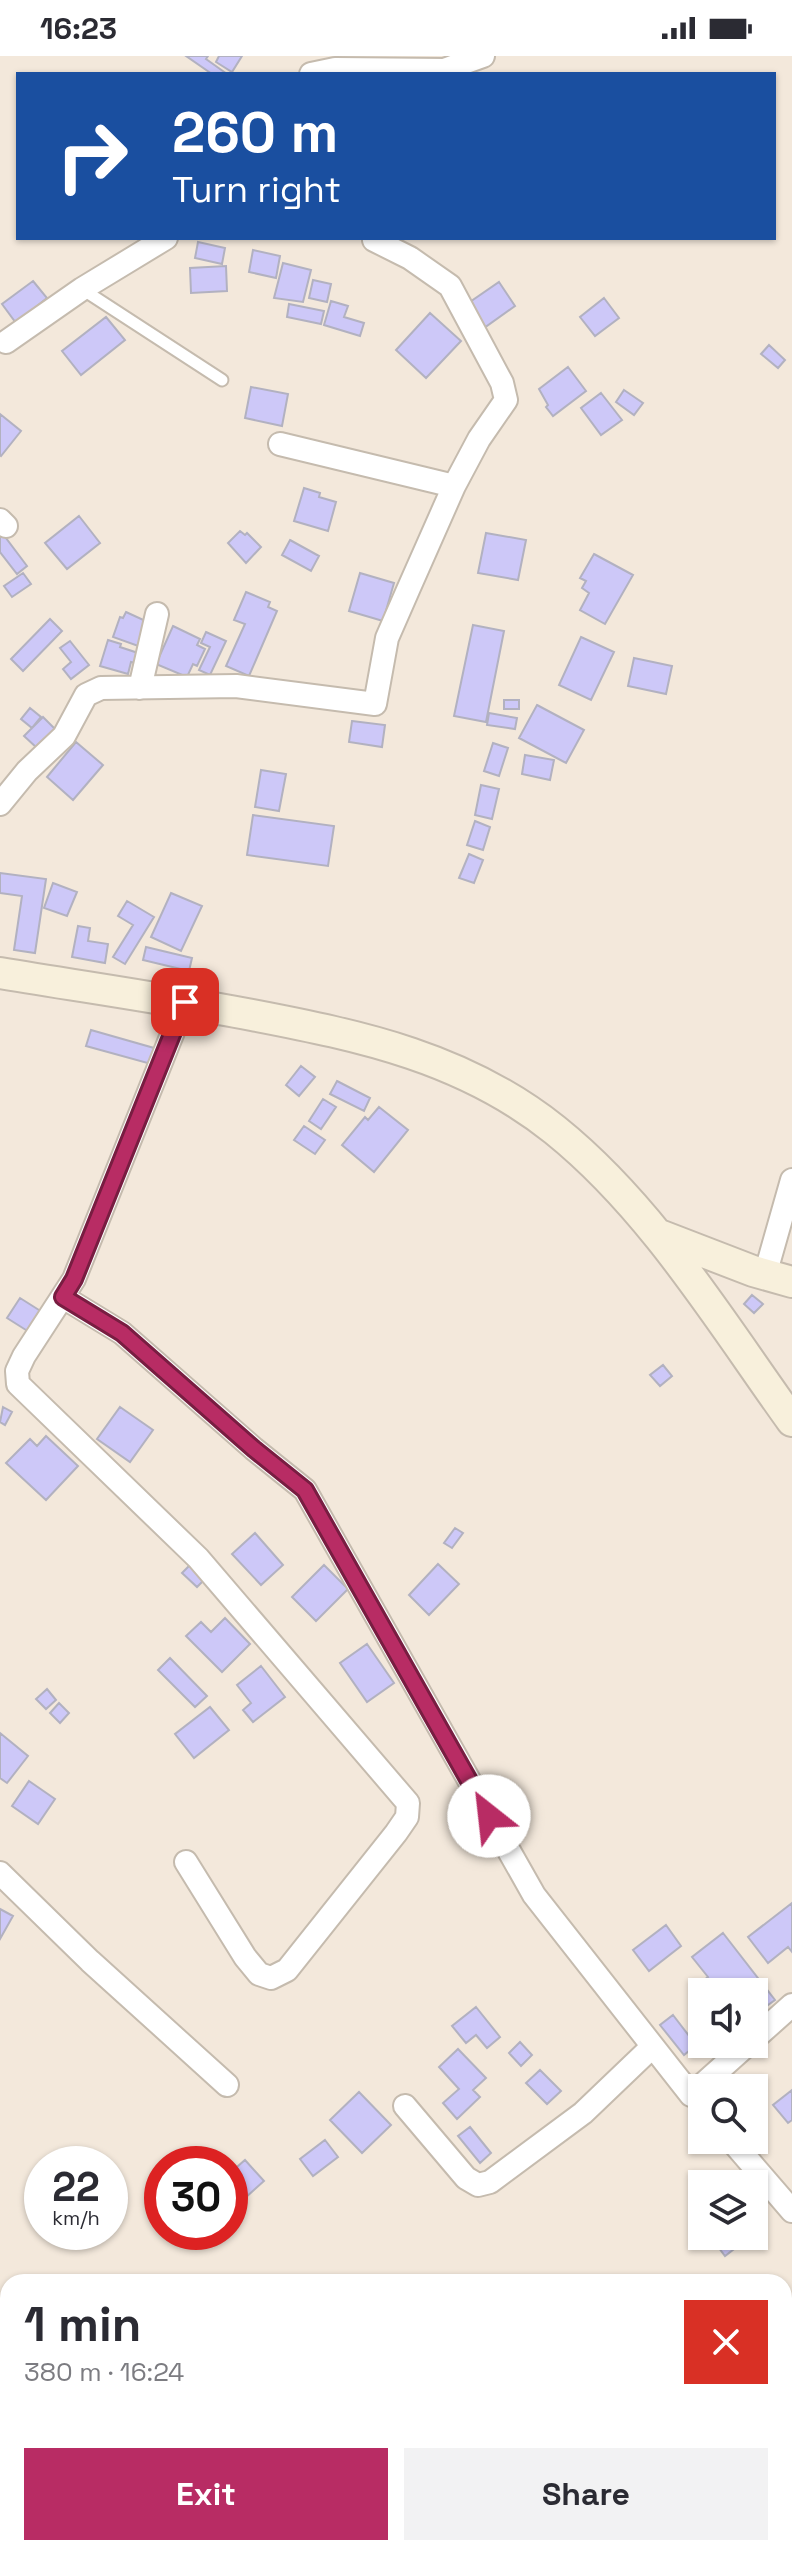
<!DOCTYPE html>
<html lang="en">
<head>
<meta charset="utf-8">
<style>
	body { margin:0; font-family:"Space Grotesk",sans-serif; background:#f2f2f3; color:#2b2b33; height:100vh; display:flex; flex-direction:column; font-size:30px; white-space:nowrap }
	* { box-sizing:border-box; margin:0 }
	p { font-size:26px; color:#7c7c81 }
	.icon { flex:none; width:44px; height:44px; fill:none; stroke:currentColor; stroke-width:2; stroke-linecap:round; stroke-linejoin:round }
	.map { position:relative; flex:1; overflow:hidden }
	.sheet { position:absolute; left:0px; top:2218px; width:792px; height:282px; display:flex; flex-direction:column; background:#fff; border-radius:24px 24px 0 0; box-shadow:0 2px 6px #0004 }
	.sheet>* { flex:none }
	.hud { position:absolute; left:16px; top:16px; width:760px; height:168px; border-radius:0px; box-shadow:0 2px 6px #0004; background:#1a4fa0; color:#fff; overflow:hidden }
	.controls { position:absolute; left:688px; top:1922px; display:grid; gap:16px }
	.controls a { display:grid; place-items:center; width:80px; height:80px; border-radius:0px; background:#fff; box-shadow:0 2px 6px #0004; font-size:40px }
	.speed { position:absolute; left:24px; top:2090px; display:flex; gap:16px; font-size:40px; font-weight:700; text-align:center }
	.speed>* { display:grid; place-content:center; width:104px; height:104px; border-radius:50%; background:#fff; box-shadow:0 2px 6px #0004; line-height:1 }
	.speed small { font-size:20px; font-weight:400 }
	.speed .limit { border:12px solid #d22; background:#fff; color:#111 }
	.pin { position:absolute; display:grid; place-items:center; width:68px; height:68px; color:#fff; margin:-34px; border-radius:16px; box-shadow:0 4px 12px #0006 }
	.me { position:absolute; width:88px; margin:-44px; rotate:331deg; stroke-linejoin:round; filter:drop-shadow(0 0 6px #0008) }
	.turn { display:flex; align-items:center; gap:28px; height:168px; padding:0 24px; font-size:36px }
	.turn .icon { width:104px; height:104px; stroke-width:2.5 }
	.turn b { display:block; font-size:56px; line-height:68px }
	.round { display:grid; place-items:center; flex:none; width:84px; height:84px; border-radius:0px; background:#f2f2f3 }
	.headline { display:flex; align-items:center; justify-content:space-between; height:136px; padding:0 24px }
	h1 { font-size:48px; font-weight:700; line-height:60px }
	.cta { display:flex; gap:16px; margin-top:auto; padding:16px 24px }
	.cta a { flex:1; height:92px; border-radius:0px; background:#b82c64; color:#fff; font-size:32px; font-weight:700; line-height:92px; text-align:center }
	.cta a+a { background:#f2f2f3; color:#2b2b33 }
	.status { display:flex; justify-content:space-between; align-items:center; height:56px; padding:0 40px; background:#fff; direction:ltr }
	.status svg { height:22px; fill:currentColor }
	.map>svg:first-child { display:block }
	.building { fill:#cdc8f8; stroke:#b2b1c0; stroke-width:2 }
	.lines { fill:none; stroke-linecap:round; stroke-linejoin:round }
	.lane-casing { stroke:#c5bbae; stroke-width:15 }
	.street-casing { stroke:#c5bbae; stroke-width:26 }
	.secondary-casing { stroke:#c5bbae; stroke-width:34 }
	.lane { stroke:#fff; stroke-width:11 }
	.street { stroke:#fff; stroke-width:22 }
	.secondary { stroke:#f8f0dc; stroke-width:30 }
	.route-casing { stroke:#781d41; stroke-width:20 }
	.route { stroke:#b82c64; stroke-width:14 }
</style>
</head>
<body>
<div class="status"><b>16:23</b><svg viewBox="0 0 49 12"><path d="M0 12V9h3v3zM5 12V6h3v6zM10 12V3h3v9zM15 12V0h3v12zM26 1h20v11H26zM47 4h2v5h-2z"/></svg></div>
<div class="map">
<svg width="792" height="2499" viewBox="0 0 792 2499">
	<rect width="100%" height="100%" fill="#f3e8db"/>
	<path class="building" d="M186,0H208L206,3L227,18H212Z
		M219,0H242L232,16L216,6Z
		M198,186L225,192L222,208L195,202Z
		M253,194L280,200L276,222L249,216Z
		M283,207L311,214L303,246L274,242Z
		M226,210L227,235L191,237L190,212Z
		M313,224L331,228L327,246L309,242Z
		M33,225L47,242L16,267L2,248Z
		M499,226L515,250L484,272L467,248Z
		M604,242L619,262L595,280L580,261Z
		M331,245L348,250L344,261L364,267L360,280L324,269Z
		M289,248L324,255L321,268L287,261Z
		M430,257L461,285L426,322L396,294Z
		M106,261L125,284L81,319L62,295Z
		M769,289L785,304L778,312L761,298Z
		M568,311L586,335L553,360L546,351L548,349L539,333Z
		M251,331L288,338L282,370L245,362Z
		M624,334L643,347L634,359L616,346Z
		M601,337L622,364L601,379L581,352Z
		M0,358L21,375L1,400L0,399Z
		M304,432L320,437L319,441L336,446L328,475L294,465Z
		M79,460L100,487L67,513L45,487Z
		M0,474L27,510L17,518L0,496Z
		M240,475L245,479L247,477L261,491L246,507L228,487Z
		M486,477L526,484L518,524L478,517Z
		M290,484L319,500L311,515L282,499Z
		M594,498L633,519L605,568L580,554L589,537L582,532L586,525L580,522Z
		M23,517L31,528L12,541L4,530Z
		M360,517L394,527L383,565L349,555Z
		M246,536L270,546L268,551L277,555L249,620L226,610L245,568L234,564Z
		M126,556L150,567L141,591L113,581L120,561L123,562Z
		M50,563L62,575L23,615L11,603Z
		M473,569L504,575L486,666L454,660Z
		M173,570L200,583L197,589L205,593L197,610L193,608L187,621L156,608Z
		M206,576L226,585L210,619L199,614L210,591L201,587Z
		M581,581L614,596L591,644L559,629Z
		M108,584L121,588L120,591L138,597L135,607L131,606L128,618L100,610Z
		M70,585L89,609L71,623L63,613L71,606L60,592Z
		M634,602L672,610L666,638L628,630Z
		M504,644H519V653H504Z
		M537,649L584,674L566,707L519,682Z
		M30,652L41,661L32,672L21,663Z
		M489,657L517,662L515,673L487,669Z
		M43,661L55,673L37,692L24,680Z
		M352,665L385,669L382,691L349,686Z
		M76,686L103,709L73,744L47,721Z
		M493,687L508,692L499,720L484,715Z
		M525,699L554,704L550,724L522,718Z
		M261,714L286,718L279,755L255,751Z
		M481,729L499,733L492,763L475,759Z
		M253,759L334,770L328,810L247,799Z
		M475,765L490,771L483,794L467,789Z
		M469,798L483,804L474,827L459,822Z
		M0,817L46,823L35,897L14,894L22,840L0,837Z
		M53,827L77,836L67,860L44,852Z
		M171,837L202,850L181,895L151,881Z
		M127,845L154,861L125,908L113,901L133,869L118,860Z
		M78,870L90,872L88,885L108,888L105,907L72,901Z
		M146,891L192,902L189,915L143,904Z
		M91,974L168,996L151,1008L86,990Z
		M301,1010L315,1021L299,1040L286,1029Z
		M337,1025L370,1042L364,1055L330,1038Z
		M323,1043L336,1051L321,1073L309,1065Z
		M379,1051L408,1074L374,1116L342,1089L365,1061L368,1064Z
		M304,1070L325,1084L315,1098L294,1084Z
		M752,1239L763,1248L754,1257L744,1248Z
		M20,1242L50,1261L37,1281L7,1262Z
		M663,1309L672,1320L660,1330L650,1319Z
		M3,1351L12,1356L5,1369L0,1366Z
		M120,1351L153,1374L130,1406L97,1383Z
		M46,1380L78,1410L46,1444L6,1407L30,1383L37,1390Z
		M455,1472L463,1477L452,1492L444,1487Z
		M255,1477L283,1509L261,1529L232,1498Z
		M438,1508L459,1528L429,1559L409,1539Z
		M190,1509L205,1523L197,1531L182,1517Z
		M324,1509L348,1533L316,1565L292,1541Z
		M225,1562L250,1588L222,1616L186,1580L201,1566L211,1576Z
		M367,1588L394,1627L367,1646L340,1607Z
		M170,1602L207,1640L195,1651L158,1614Z
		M261,1610L285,1641L253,1666L243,1654L251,1647L237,1629Z
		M47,1633L56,1644L46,1653L36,1643Z
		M59,1647L69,1657L60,1667L50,1657Z
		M210,1651L229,1674L194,1702L175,1678Z
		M0,1677L28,1700L7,1727L0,1722Z
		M29,1725L55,1743L38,1768L12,1750Z
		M792,1847V1896L788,1891L768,1907L748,1881Z
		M0,1853L13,1860L0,1883Z
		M666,1869L681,1890L649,1915L633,1894Z
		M723,1877L775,1944L754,1959V1936H707L700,1927L708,1921L692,1901Z
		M476,1951L500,1981L487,1992L476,1979L466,1987L452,1970Z
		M673,1959L696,1989L684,1999L660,1969Z
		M520,1986L532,1999L521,2010L509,1997Z
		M458,1993L486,2022L473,2034L480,2041L457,2063L443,2047L459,2033L439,2011Z
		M540,2014L561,2035L547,2048L526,2027Z
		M792,2034V2064L788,2067L773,2049Z
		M359,2036L391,2069L362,2097L330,2064Z
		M470,2071L491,2097L480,2107L458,2080Z
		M325,2084L338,2101L313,2120L300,2103Z
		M245,2104L264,2125L245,2142L230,2125V2117Z
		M710,2180H751L725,2200Z"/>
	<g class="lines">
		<g class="lane-casing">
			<path id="lane" d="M82,233L222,324"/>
		</g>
		<g class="street-casing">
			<path id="street" d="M311,18L335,13L444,14L483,0
				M6,286L82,233L166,182
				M280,388L454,430
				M0,464L6,470
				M140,632L157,558
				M0,748L27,715L64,680L86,639L101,632L236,630L375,648L387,582L408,534L454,430L479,383L506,344L502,327L450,230L410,202L374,184
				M185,946L74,1223L24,1300L17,1315L18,1328L198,1502L408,1747L407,1761L396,1777L287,1914L271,1922L259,1918L245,1901L186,1806
				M767,1212L792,1124
				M63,1241L122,1277L254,1393L305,1434L534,1839L691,2039L748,1988
				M0,1817L90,1905L227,2029
				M754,1983L792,1949
				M405,2050L466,2122L478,2129L490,2126L583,2057L652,1991
				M731,2084L792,2155"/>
		</g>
		<g class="secondary-casing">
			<path id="secondary" d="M0,917C84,931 168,943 252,959C362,980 465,1002 555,1074C652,1152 720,1265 792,1365
				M657,1178L753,1215L792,1226"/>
		</g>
		<use href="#lane" class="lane"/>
		<use href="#street" class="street"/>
		<use href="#secondary" class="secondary"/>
	</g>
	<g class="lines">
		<g class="route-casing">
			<path id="route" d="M185,946L74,1223L63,1241L122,1277L254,1393L305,1434L489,1760"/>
		</g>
		<use href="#route" class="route"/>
	</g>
</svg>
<div class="controls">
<a><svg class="icon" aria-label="sound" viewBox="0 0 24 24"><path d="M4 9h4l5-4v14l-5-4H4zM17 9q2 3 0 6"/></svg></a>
<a><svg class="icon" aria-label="search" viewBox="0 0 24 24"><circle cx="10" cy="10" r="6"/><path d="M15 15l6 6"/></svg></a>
<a><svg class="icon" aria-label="layers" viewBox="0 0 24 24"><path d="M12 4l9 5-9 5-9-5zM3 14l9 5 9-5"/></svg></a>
</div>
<div class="speed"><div>22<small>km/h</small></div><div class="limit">30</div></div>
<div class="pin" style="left:185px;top:946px;background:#d93025"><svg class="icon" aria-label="arrive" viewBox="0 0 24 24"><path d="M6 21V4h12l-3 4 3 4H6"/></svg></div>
<svg class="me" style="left:489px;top:1760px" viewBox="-20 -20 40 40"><circle r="19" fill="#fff"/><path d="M0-13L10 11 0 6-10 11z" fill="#b82c64"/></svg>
<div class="hud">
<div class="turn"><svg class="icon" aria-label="right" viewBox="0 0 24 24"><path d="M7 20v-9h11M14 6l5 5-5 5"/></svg><div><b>260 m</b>Turn right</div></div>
</div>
<section class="sheet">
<div class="headline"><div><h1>1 min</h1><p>380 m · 16:24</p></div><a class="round" style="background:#d93025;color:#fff"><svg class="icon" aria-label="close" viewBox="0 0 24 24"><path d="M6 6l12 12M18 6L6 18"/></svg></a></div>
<div class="cta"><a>Exit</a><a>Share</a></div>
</section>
</div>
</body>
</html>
